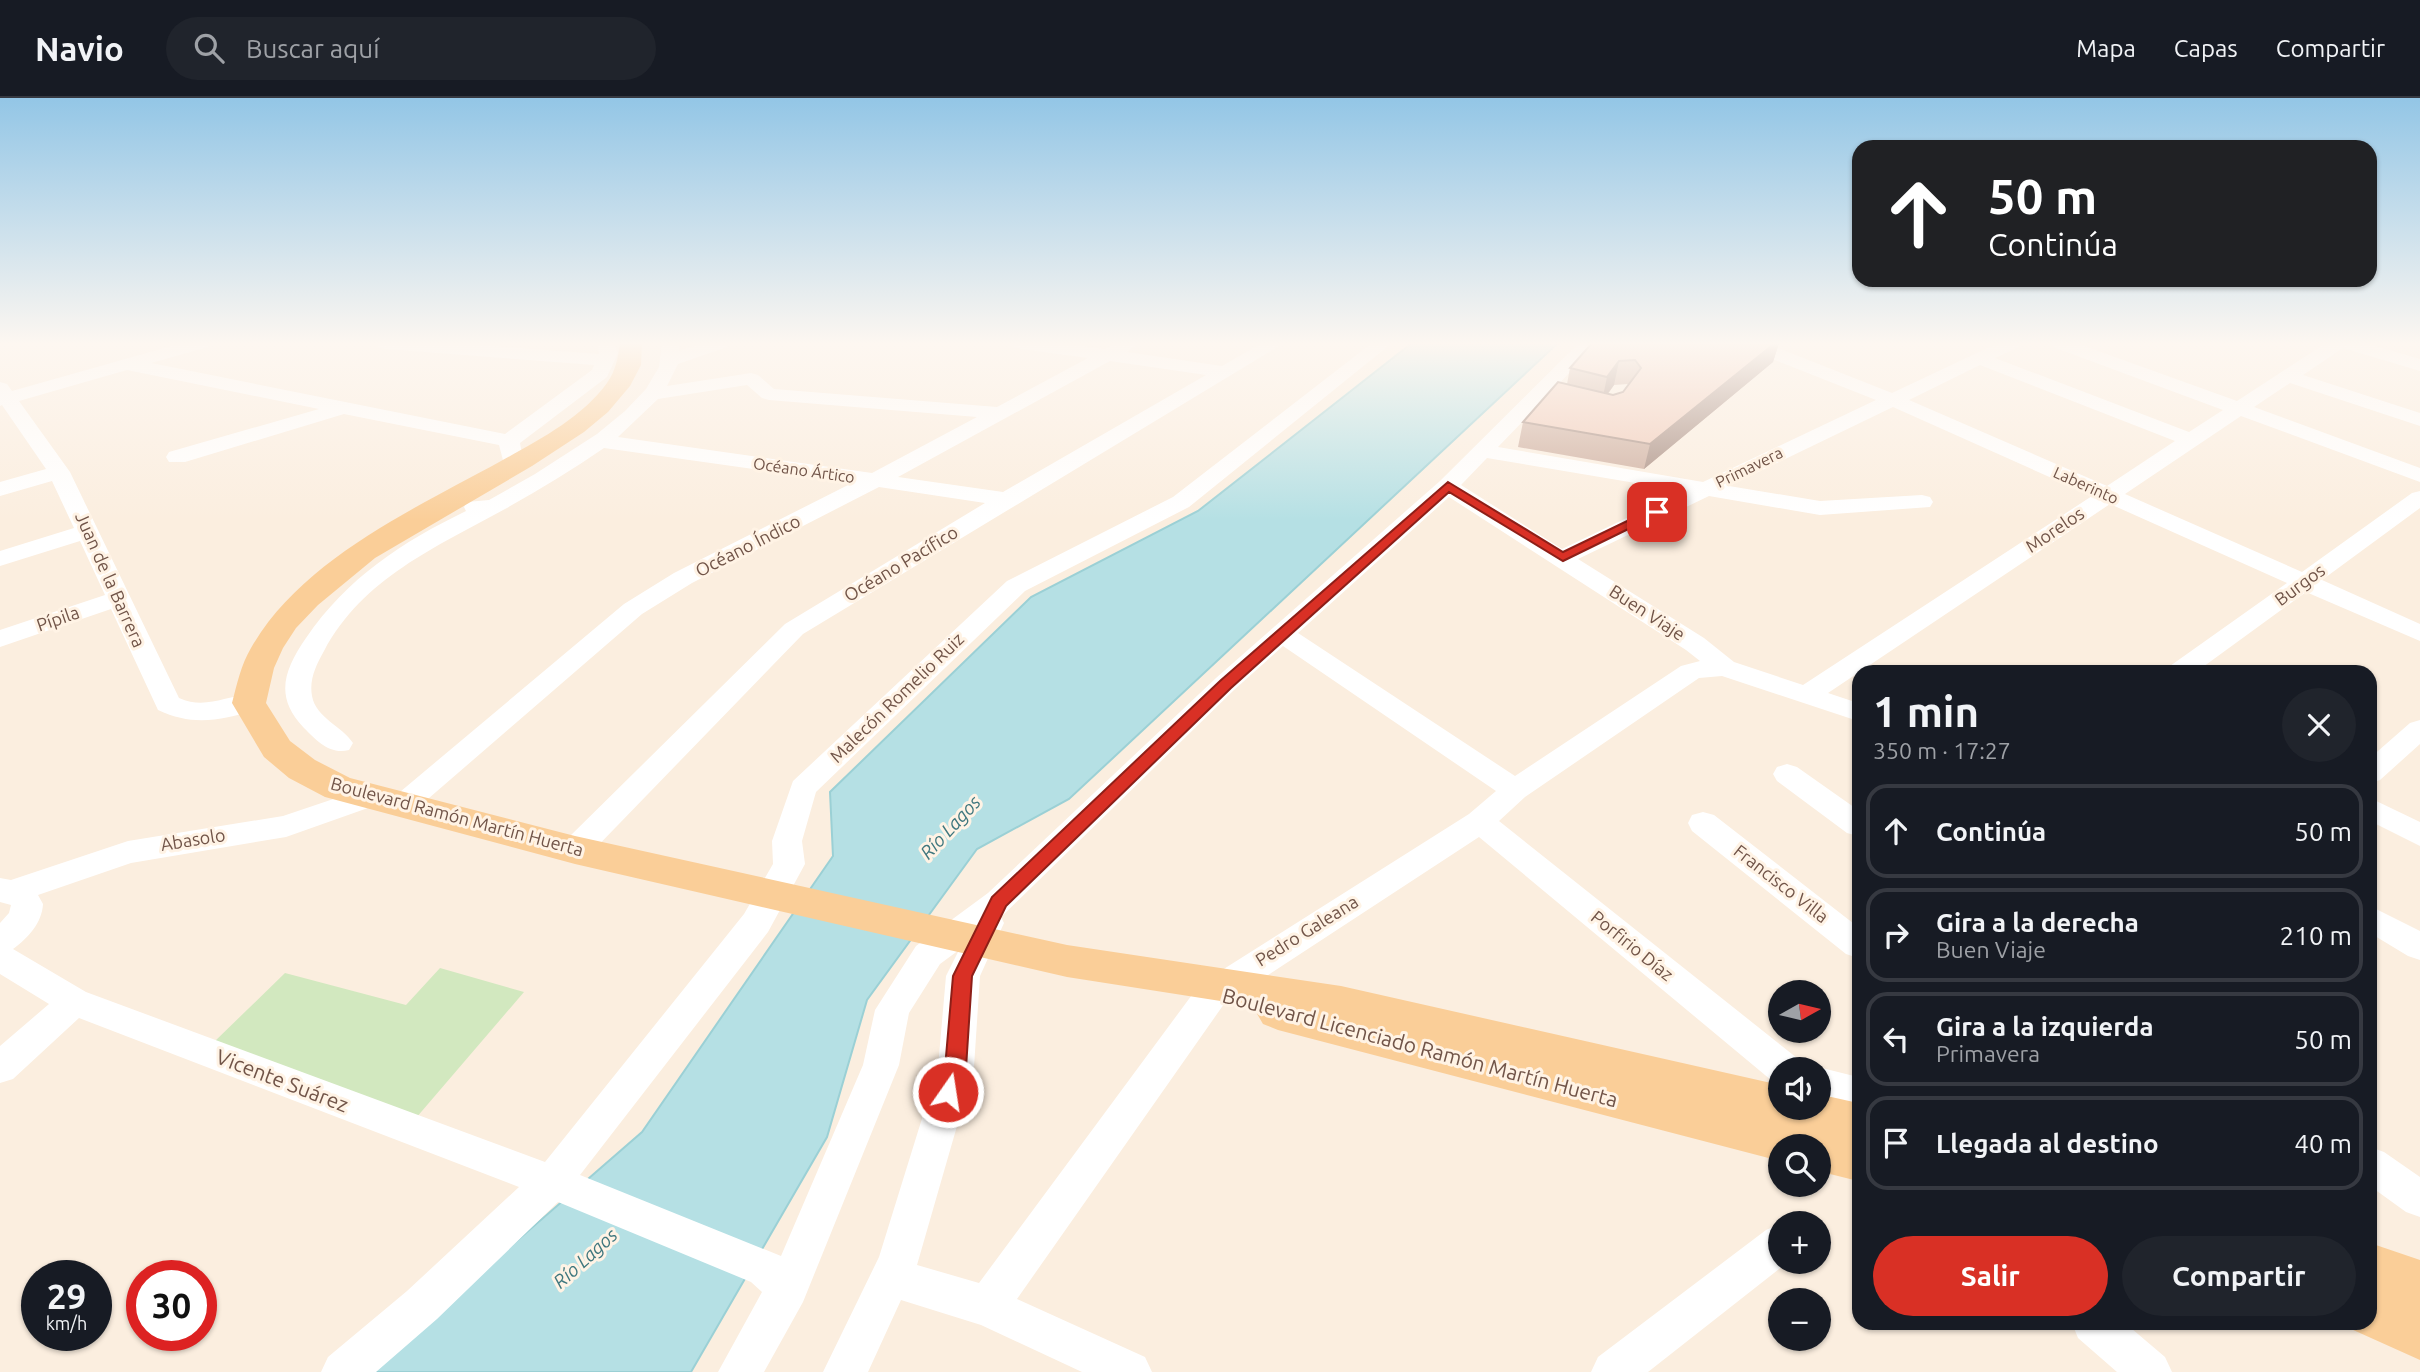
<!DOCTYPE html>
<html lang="es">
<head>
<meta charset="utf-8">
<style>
	body { margin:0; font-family:Ubuntu,sans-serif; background:#20242c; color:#f1f3f6; height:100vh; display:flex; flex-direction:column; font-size:26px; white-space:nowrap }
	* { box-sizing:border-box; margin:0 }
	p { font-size:23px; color:#9ea1a6 }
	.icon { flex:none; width:38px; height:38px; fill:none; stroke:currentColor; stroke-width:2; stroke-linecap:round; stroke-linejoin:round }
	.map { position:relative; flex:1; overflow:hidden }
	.details { position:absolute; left:1852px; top:567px; width:525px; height:665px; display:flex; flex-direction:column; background:#171b24; border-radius:21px; box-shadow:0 2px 5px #0004 }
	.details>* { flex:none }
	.hud { position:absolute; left:1852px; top:42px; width:525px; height:147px; border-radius:21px; box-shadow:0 2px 5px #0004; background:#202124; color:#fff; overflow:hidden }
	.needle { width:46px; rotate:82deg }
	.controls { position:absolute; left:1768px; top:882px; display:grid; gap:14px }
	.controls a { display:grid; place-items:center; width:63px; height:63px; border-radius:50%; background:#171b24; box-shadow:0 2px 5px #0004; font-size:35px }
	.speed { position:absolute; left:21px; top:1162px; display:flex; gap:14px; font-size:35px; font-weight:700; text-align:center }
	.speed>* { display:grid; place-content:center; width:91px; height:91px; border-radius:50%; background:#171b24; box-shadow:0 2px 5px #0004; line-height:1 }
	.speed small { font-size:18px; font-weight:400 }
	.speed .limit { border:10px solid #d22; background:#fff; color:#111 }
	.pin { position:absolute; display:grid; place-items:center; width:60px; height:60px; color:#fff; margin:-30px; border-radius:14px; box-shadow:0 4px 10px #0006 }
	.me { position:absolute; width:77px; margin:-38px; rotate:13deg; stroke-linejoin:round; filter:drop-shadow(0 0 5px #0008) }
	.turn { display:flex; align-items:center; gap:24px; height:147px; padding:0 21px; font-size:32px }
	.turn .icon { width:91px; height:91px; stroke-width:2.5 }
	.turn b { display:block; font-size:49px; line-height:60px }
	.round { display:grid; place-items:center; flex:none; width:74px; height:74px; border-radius:37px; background:#20242c }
	.overview { display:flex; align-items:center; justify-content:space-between; height:119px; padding:0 21px }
	h1 { font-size:42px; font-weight:600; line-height:52px }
	.cta { display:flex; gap:14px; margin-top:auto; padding:14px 21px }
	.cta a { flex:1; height:80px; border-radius:42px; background:#d93025; color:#fff; font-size:28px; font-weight:600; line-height:80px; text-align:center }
	.cta a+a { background:#20242c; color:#f1f3f6 }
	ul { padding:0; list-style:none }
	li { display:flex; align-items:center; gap:21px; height:94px; margin:0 14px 10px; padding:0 7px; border:4px solid #363941; border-radius:21px }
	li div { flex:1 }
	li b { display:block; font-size:26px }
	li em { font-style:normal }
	header { display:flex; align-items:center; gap:42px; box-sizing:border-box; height:98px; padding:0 35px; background:#171b24; border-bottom:2px solid #363941 }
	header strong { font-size:33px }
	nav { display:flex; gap:38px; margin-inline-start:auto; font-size:24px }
	.search { width:490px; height:63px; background:#20242c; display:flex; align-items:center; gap:18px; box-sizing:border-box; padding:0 24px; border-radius:38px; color:#9ea1a6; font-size:26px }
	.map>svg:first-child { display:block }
	.green { fill:#d2e8bf }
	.water { fill:#b5e0e4; stroke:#9bd0d5; stroke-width:2 }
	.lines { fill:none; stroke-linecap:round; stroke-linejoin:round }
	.minor { fill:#fff; fill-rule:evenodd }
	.major { fill:#face98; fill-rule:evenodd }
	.wall { fill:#ceae9e; fill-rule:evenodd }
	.shaded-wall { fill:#a88d81 }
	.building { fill:#f0cab8; stroke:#a88d81; stroke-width:2 }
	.route { fill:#d93025; stroke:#8d1f18; stroke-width:2 }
	.labels { text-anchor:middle; stroke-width:6; stroke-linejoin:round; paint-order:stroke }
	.far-street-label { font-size:16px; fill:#715448; stroke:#fff3e5 }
	.street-label { font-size:18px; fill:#715448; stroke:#fff3e5 }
	.water-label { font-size:19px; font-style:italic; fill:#3f777e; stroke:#fff3e5 }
	.near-street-label { font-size:21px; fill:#715448; stroke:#fff3e5 }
</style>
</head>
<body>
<header>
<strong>Navio</strong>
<div class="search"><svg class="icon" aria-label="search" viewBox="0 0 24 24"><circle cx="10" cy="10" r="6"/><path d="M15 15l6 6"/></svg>Buscar aquí</div>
<nav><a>Mapa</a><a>Capas</a><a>Compartir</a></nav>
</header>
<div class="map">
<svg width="2420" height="1274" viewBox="0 0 2420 1274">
	<rect width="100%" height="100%" fill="#fbeedf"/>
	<path class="green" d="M440,870L524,894L416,1020L213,945L285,875L406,907Z"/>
	<path class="water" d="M1412,245H1558L1069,701L977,751L867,902L827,1039L691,1274H366L642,1034L833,758L830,694L1031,499L1198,413Z"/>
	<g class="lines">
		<path class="minor" d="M182,245H210L208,249L151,265L505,336L592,272L594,267L385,251L378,249L376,245H453L599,256L598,250L600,246H614L618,255L607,279L520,345L523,361L520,366H504L499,347L344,316L185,364H169L166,359L169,354L319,311L127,272L19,303L70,374L179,600C210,614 231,592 259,599L263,605L259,611C222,622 194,629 158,612L111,511L0,549V532L105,497L80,443L0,468V453L74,430L52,383L0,398V384L46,371L2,307L0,308V284L7,286L12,293Z
			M662,245H680L679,253L703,245H729L727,249L678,266L667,288L751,275L758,277L774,291L997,309L1088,260L1021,251L1014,249L1012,245H1058L1105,251L1117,245H1139L1127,254L1222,268L1262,245H1284L803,536L586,760L575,763L564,760L560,752L564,744L785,526L985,405L879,389L692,485L642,516L414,713L404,716L394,713L389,706L394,699L624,506L674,475L852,385L604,350C572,372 539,392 505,411C436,449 363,480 324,553C316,567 309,582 312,598C316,620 342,628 353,645L349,652C330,657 317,643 304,630C274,599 284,572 306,540C347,480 402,444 466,413L464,409L467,404L489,402L535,376L597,336L625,313L646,291L659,269ZM1110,263L1206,277L1003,394L898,379ZM747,287L762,300L769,302L977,319L872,375L618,339L658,301Z
			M1372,245H1392L1189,409L1025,493L816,694L802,743L805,766L768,834L580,1077L781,1158L863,967L875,912L916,848L988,795L1216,580L1440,383L1579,245H1598L1498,349L1703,384L1876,302L1742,249L1740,245H1765L1892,295L1998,245H2021L2019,249L1995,260L2189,334L2223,312L2053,249L2051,245H2076L2237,303L2326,245H2365L2420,261V273L2343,250L2303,277L2420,315V328L2290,285L2254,309L2420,370V384L2241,318L2125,396L2302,474L2412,395L2420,393V410L2322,482L2420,526V543L2306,494L2196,574H2166L2170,568L2287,485L2110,406L1828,595L1858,605V623L1722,578L1699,580L1525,699L1499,723L1797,960L1802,971H1780V985L1771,982L1479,739L1224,906L1017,1201L1145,1259L1152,1274H1082L981,1227L901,1202L868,1274H823L879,1159L938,969L946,878L959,852L940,866L909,915L899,967L803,1204L764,1274H718L762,1194L751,1184L558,1104L437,1221L376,1274H321L328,1259L407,1193L519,1089L79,920L13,981L0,985V948L49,906L0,876V825L9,815L11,807L0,804V780L11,782L128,743L283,718L372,688L382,691L387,698L382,705L286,739L131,765L38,797L43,806C42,825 28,840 13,851L86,894L545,1064L744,816L773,766L772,743L793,683L1007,483L1173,399ZM1980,267L2175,343L2107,388L1909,302ZM1893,309L2092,398L1803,587L1734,564L1704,540L1578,461L1709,398L1820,417L1930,409L1933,404L1930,399L1922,397L1820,403L1729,388ZM1487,360L1683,393L1562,451L1461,387ZM1449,399L1686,552L1700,563L1681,568L1515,678L1298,535ZM1283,548L1496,693L1469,716L1200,886L979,1185L917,1167L974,969L980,878L1004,825L1001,819L1234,592Z
			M2420,622V646L2380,682L2370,685V660L2410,625Z
			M1787,666L1797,669L1858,712V738L1847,735L1777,683L1773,676L1777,669Z
			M2370,700L2420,724V748L2370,723Z
			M1703,714L1714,717L1858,829V860L1846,856L1692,733L1688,725L1692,717Z
			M2370,808L2420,833V862L2408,858L2370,835Z
			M1818,969L1858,979V1011L1818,1001V971H1813Z
			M2370,1049L2384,1054L2420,1079V1119L2406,1114L2370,1088Z
			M1780,1126V1164H1788L1648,1274H1591L1598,1259L1766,1132Z
			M2072,1225H2125L2165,1259L2172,1274H2117L2078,1240Z"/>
		<path class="major" d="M620,245H642L641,267L630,288L608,314L584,334L532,368L375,460L318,507L296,530L283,550L274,570L266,605L290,643L315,662L350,680L575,738L1067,847L1341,888L1780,987V1010H1818V996L1858,1005V1083L1818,1073V1048H1780V1063L1278,932L1263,926L1256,914L1259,909L1067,879L575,766L325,699L289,680L264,659L232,605C237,586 241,567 251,550C302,461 414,411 501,363C537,343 582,320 607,285C616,272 618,260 620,245Z
			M2370,1145L2420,1162V1262L2351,1231L2349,1225H2370Z"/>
	</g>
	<path class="wall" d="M1592,245H1779L1773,264L1644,371L1518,349L1523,324L1567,286L1570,270ZM1628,286L1623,294L1613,297L1608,296L1614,287Z"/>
	<path class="shaded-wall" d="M1775,245H1779L1773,264L1644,371L1650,346Z
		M1619,263L1614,287L1602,303L1607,279Z"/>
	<path class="building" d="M1592,245H1775L1650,346L1523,324L1558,284L1613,297L1623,294L1641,270L1635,262L1619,263L1607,279L1570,270Z"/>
	<linearGradient id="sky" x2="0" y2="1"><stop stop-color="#93c6e6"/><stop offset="0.58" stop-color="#fdf7f1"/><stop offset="1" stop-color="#fdf7f1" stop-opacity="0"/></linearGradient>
	<rect width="2420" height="423" fill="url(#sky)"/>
	<path class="route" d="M1448,384L1563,454L1652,411L1657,410L1663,414L1563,463L1449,394L1231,590L1006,808L972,878L966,970L956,1000L948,1003L941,1000L938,994L945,970L953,878L992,799L1220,583Z"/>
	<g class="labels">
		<g class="far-street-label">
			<text transform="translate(1749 369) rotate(-26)" y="6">Primavera</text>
			<text transform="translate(804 372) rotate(8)" y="6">Océano Ártico</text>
			<text transform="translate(2086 387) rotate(24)" y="6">Laberinto</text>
		</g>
		<g class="street-label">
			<text transform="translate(2055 432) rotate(-34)" y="6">Morelos</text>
			<text transform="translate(748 448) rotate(-27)" y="6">Océano Índico</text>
			<text transform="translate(901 466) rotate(-31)" y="6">Océano Pacífico</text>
			<text transform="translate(110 482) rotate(66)" y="6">Juan de la Barrera</text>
			<text transform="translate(2300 487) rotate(-36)" y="6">Burgos</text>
			<text transform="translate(1647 515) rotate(33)" y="6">Buen Viaje</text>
			<text transform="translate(58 521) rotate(-19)" y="6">Pípila</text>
			<text transform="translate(897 600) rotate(-44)" y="6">Malecón Romelio Ruiz</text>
			<text transform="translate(457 719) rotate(15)" y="6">Boulevard Ramón Martín Huerta</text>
			<text transform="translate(193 742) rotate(-9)" y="6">Abasolo</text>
			<text transform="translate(1781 786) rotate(38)" y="6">Francisco Villa</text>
			<text transform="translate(1307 833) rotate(-32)" y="6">Pedro Galeana</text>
			<text transform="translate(1632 848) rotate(39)" y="6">Porfirio Díaz</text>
		</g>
		<g class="water-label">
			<text transform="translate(950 729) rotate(-47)" y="7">Río Lagos</text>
			<text transform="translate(585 1160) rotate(-42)" y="7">Río Lagos</text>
		</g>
		<g class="near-street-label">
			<text transform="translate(1420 950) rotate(15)" y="7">Boulevard Licenciado Ramón Martín Huerta</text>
			<text transform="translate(282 983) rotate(21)" y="7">Vicente Suárez</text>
		</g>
	</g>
</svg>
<div class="controls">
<a><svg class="needle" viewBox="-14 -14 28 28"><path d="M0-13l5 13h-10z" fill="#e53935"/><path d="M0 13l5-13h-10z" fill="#9ea1a6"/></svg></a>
<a><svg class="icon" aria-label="sound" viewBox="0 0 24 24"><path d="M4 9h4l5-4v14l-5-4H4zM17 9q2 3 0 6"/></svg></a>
<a><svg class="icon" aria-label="search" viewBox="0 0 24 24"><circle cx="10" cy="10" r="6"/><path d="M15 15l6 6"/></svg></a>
<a>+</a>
<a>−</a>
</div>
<div class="speed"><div>29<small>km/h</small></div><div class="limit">30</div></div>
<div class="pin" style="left:1657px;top:414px;background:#d93025"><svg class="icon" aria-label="arrive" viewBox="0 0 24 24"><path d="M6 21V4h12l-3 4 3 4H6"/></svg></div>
<svg class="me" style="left:948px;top:994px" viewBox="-20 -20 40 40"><circle r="17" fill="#d93025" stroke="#fff" stroke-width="3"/><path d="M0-11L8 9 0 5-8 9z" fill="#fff"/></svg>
<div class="hud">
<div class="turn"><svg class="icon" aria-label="ahead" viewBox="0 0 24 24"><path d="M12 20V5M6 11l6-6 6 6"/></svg><div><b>50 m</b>Continúa</div></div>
</div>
<section class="details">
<div class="overview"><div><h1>1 min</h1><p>350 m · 17:27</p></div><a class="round"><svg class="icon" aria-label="close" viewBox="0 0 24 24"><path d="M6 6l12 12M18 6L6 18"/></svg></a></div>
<ul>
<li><svg class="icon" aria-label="ahead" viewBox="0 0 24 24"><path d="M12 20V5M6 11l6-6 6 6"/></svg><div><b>Continúa</b></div><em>50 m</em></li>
<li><svg class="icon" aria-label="right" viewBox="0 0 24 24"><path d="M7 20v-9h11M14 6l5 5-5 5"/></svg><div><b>Gira a la derecha</b><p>Buen Viaje</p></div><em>210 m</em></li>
<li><svg class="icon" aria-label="left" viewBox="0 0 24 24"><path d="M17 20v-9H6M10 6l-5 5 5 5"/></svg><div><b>Gira a la izquierda</b><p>Primavera</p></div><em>50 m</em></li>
<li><svg class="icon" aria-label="arrive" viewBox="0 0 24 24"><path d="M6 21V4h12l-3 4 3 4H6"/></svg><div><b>Llegada al destino</b></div><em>40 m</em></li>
</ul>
<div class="cta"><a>Salir</a><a>Compartir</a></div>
</section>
</div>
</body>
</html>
